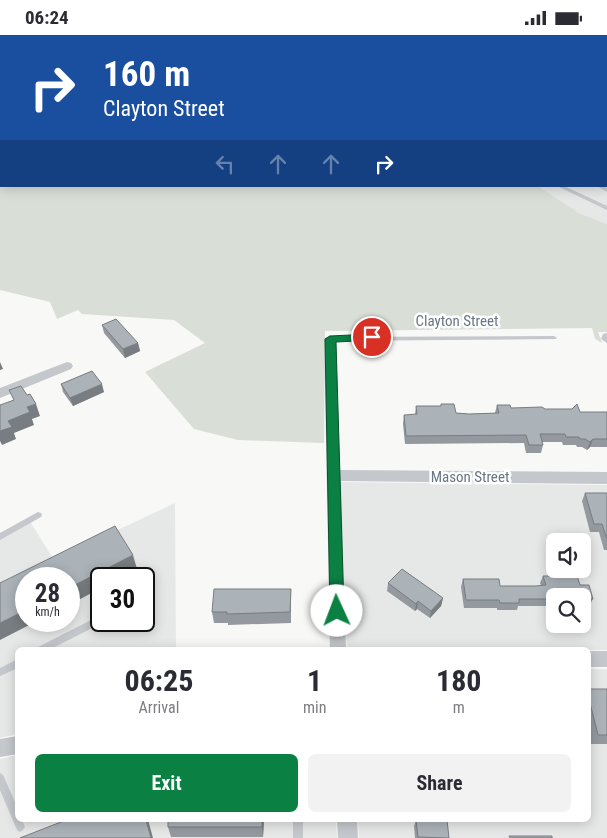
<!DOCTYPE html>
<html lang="en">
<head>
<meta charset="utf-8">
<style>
	body { margin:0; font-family:"Roboto Condensed",sans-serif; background:#f2f2f3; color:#2b2b33; height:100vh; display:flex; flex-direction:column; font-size:19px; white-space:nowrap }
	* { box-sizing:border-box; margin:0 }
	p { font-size:16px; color:#7c7c81 }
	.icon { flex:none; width:28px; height:28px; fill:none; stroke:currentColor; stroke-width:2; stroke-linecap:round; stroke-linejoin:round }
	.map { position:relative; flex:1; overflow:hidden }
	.sheet { position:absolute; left:15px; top:612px; width:576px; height:175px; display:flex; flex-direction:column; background:#fff; border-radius:8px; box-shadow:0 2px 12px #0003 }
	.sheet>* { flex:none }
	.hud { position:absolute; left:0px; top:0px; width:608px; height:152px; box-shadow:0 2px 12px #0003; background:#1a4fa0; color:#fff; overflow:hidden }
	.fabs { position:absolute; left:546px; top:498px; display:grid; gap:10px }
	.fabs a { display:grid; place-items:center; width:45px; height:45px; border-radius:8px; background:#fff; box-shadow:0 2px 12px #0003; font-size:25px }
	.speed { position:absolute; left:15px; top:532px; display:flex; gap:10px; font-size:25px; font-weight:700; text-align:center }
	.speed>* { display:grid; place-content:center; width:65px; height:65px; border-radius:50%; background:#fff; box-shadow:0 2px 12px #0003; line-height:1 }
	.speed small { font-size:12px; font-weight:400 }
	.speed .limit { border:2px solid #111; border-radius:8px; background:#fff; color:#111 }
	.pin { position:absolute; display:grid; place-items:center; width:42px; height:42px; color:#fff; margin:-21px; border:2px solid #fff; border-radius:50%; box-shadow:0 1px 5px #0007 }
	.me { position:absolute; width:55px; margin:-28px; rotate:358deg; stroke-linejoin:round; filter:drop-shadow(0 0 4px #0008) }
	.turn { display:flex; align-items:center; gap:18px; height:105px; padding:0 20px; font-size:22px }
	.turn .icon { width:65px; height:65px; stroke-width:2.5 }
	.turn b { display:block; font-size:35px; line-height:42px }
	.lanes { display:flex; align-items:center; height:48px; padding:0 20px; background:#0003; justify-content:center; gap:25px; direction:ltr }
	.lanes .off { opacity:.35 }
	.eta { display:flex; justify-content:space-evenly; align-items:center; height:85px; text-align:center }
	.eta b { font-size:30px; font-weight:700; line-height:35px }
	.primary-button { display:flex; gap:10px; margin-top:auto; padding:10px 20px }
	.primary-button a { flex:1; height:58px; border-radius:8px; background:#0b8043; color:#fff; font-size:20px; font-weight:700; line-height:58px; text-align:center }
	.primary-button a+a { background:#f2f2f3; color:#2b2b33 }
	.status { display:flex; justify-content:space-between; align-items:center; height:35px; padding:0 25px; background:#fff; direction:ltr }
	.status svg { height:14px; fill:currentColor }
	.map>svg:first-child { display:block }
	.built { fill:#e6e7e7; fill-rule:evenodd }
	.green { fill:#d9dfd7 }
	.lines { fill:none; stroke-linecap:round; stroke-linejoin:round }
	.lane { fill:#c4c7cb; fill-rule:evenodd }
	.street { fill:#c4c7cb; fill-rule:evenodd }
	.wall { fill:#93999e }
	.shaded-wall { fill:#787d81 }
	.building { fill:#abb2b8; stroke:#787d81 }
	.route { fill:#0b8043; stroke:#07532c }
	.labels { text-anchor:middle; stroke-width:5; stroke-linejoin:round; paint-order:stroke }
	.street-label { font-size:15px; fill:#697685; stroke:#fff }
</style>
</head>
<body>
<div class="status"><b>06:24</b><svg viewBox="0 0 49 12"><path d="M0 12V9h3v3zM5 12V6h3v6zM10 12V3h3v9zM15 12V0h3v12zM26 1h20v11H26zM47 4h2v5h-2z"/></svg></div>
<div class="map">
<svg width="607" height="803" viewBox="0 0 607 803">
	<rect width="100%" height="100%" fill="#f8f8f6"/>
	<path class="built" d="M607,61V189L579,178L538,151H606Z
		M340,447L607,450V615H347ZM555,506H582V534H555ZM555,561H582V589H555Z
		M175,468L176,615H18L17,699L0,703V498L29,485L54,525ZM26,544H69V586H26ZM101,544H144V586H101Z
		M589,634H607V803H359L358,785H589Z
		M17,720L18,785H336L337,803H0V724Z"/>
	<path class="green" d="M0,101L1,151H538L579,178L607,189V297H598L602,308L595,304L592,293L325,296L324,408L238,405L194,394L145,337L205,308L174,285L82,279L78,275L57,284L50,267L0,255Z"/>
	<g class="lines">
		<path class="lane" d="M530,0H536L534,1H529Z
			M568,0H574L572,1H567Z
			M606,135H607V137H606Z
			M557,151H564L607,171V175Z
			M597,151H603L607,153V157Z
			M554,301L557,303L556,304L330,306L327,304L330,302Z
			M38,477L41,478L42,480L41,482L0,505V498Z
			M101,580V586L104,587L49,615H37L38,612Z
			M18,624V633L0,641V633Z
			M0,738L3,740L18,774V785H22L25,792L23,795L20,797L17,795L0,755Z
			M293,785H303V803H293Z"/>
		<path class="street" d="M0,65H1V71H0Z
			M607,298V308L601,304L603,299Z
			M330,300L336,304L340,435L607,437V449L341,446L346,615H330L324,304Z
			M67,327L71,328L73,331L71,334L0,363V353Z
			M589,616H607V632H589Z
			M18,701V719L0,722V704Z
			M337,785H357L358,803H338Z"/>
	</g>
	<path class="wall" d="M606,66H607V100H606Z
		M102,290L138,308L140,316L125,323L104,298Z
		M61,349L104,357L73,371L63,357Z
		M441,369L456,378L469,379L495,378L497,370L511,373L545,374L580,377H607V412H590L587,415L582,412H577L576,410H563L562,407H543V410L541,418H526L524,408L405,409L403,389L404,380H415L416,371H441Z
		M585,458H607V515H604L599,497H590L582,466Z
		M543,541L580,550L593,564L589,571H582V561H555V571H518L517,575H497V573H464L461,552L463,544L500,551H541L540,548Z
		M388,548L443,563L441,571L430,583L417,574L415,576L387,556Z
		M291,554V588L228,590V588H214L212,577Z
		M589,654H607V709H591L589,699Z
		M264,785L263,802H171L168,792Z
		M416,785L449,803H415L414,791Z"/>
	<path class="shaded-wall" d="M1,21V32L0,34V23Z
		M138,308L140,316L125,323L123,314Z
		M0,327L3,334L0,335Z
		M102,349L104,357L73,371L70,363Z
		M36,369L40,381L32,384L34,390L14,398L16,404L2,410L0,406V396L8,386L27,372Z
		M593,404L590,412L587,415L590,407Z
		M133,520L137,534L119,544H101V553L69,570V553Z
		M443,563L441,571L430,583L431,576Z
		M418,566L417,574L415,576L416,569Z
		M26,575V586H37L0,605V588Z
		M146,785H148L153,803H151Z
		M262,785H264L263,802L262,792Z"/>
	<path class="building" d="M0,0H129L128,1H1V21L0,23Z
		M606,66H607V86H606Z
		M0,118H1V131L0,132Z
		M116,284L138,308L123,314L102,290Z
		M92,336L102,349L70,363L61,349Z
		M21,351L27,360L30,359L36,369L27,372L30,377L8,386L12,392L0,396V370L14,365L9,355Z
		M441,369H454L456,378L469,379L499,378L497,370H510L511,373L542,372L545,374H572L577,369L580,377H607V404H593L590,407L585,404H580L579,402H566L565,399H540L543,410H529L526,400L406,401L404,380L417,379L416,371H441Z
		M585,458H607V504L602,489H594Z
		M115,491L133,520L69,553V544H26V575L0,588V548Z
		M402,534L443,563L431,576L418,566L416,569L388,548Z
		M543,541H577L580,550H589L593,564H582V561H555V564H519V568H500L499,565H466L463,544H499L500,551H536L546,550Z
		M214,554H291L290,577L227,579V577H212Z
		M589,654H607V700H598L589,664Z
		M66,785H146L151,803H20Z
		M168,785H262V792H168Z
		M416,785H447L449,803L418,802Z
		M509,801H552V803H510Z"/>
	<path class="route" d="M372,299L376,300V305L336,307L344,576L342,580L337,582L332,580L330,576L325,304L330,301Z"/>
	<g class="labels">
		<g class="street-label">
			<text x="457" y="291">Clayton Street</text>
			<text x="470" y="447">Mason Street</text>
		</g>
	</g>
</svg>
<div class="fabs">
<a><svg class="icon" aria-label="sound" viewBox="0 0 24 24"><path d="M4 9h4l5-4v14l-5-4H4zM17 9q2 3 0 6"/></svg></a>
<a><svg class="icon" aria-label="search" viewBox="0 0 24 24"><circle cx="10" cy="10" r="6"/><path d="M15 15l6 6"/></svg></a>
</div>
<div class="speed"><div>28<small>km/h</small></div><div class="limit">30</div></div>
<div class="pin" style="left:372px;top:302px;background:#d93025"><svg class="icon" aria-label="arrive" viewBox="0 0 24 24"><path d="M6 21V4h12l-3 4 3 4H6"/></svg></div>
<svg class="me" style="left:337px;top:576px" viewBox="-20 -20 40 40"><circle r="19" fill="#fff"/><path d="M0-13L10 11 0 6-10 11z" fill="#0b8043"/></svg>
<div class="hud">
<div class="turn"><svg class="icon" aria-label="right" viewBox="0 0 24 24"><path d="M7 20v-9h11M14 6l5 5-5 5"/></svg><div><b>160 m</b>Clayton Street</div></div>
<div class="lanes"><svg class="icon off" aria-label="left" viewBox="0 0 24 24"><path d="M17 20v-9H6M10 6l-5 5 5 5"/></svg><svg class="icon off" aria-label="ahead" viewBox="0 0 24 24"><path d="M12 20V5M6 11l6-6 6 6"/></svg><svg class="icon off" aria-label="ahead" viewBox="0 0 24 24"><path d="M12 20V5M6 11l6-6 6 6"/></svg><svg class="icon" aria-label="right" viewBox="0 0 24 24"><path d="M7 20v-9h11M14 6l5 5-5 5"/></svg></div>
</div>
<section class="sheet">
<div class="eta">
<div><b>06:25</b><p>Arrival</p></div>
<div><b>1</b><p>min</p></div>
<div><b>180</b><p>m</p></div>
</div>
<div class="primary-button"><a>Exit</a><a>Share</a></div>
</section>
</div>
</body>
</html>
